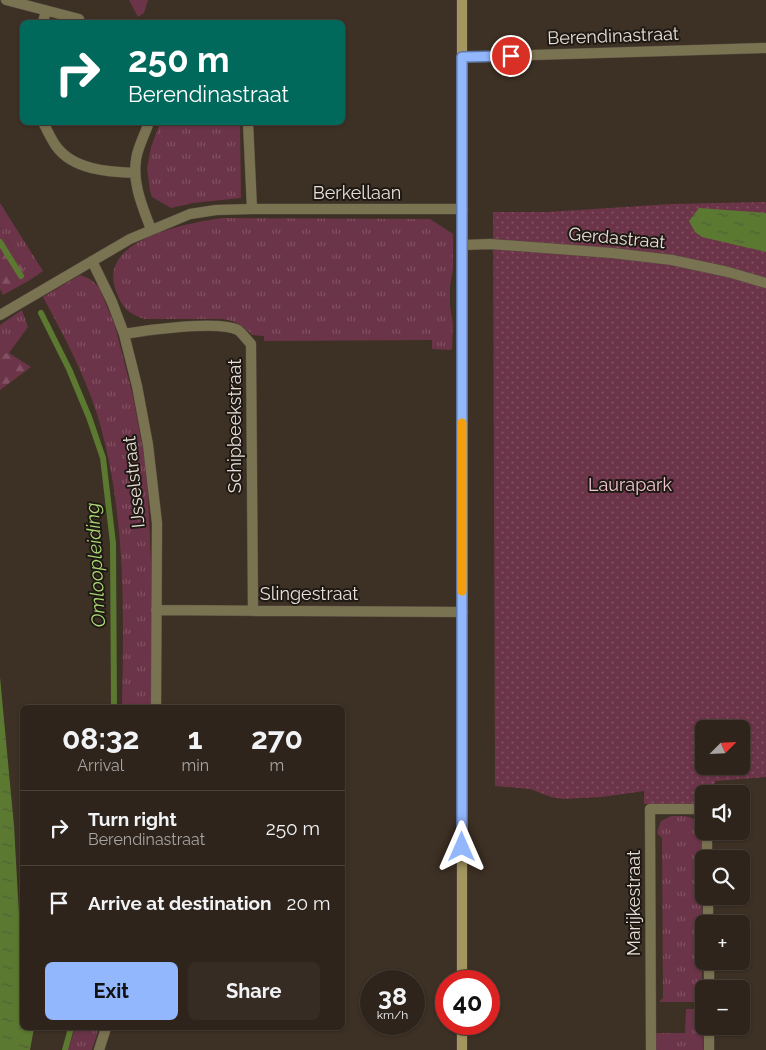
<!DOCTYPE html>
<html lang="en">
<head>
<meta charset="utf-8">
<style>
	body { margin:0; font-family:Raleway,sans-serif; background:#362c24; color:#f1f3f6; height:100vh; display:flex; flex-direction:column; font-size:19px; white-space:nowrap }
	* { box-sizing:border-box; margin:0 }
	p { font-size:16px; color:#a7a4a3 }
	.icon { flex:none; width:28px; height:28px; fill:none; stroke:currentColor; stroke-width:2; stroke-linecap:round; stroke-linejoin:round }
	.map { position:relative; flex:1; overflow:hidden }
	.side { position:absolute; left:20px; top:705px; width:325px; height:325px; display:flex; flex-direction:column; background:#2e241b; border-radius:8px; box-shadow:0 1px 4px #0004,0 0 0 1px #49413a }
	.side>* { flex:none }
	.hud { position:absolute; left:20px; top:20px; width:325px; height:105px; border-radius:8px; box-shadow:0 1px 4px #0004,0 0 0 1px #49413a; background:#00695c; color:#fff; overflow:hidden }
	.needle { width:32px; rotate:66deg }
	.fabs { position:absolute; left:695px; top:720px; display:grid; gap:10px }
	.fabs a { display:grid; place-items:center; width:55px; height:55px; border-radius:8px; background:#2e241b; box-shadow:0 1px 4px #0004,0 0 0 1px #49413a; font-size:25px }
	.speed { position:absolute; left:360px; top:970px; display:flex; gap:10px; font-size:25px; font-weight:700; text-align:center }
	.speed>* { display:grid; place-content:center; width:65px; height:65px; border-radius:50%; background:#2e241b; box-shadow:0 1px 4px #0004,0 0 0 1px #49413a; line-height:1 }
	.speed small { font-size:12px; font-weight:400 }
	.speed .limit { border:8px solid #d22; background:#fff; color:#111 }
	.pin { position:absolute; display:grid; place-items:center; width:42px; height:42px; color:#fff; margin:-21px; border:2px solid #fff; border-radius:50%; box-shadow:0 1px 5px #0007 }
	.me { position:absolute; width:55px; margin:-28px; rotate:0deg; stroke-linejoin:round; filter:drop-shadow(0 0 4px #0008) }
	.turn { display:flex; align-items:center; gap:18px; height:105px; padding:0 25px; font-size:22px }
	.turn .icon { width:65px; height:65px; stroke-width:2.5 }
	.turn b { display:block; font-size:35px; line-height:42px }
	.eta { display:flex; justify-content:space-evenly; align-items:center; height:85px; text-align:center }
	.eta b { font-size:30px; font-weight:700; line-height:35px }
	.button { display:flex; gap:10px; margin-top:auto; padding:10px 25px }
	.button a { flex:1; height:58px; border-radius:8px; background:#92b7fd; color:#111; font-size:20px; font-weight:700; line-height:58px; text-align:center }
	.button a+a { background:#362c24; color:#f1f3f6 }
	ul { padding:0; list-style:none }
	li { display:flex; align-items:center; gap:15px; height:75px; padding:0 25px; border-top:1px solid #49413a }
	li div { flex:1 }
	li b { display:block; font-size:19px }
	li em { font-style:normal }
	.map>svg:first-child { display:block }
	.grass { fill:url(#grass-tufts) }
	.forest { fill:url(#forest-firs) }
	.park { fill:url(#park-dots); fill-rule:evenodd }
	.water { fill:url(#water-ripples) }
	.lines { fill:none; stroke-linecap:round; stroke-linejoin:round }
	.stream { stroke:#5b7930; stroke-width:6 }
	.street-casing { stroke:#584c41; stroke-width:11 }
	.secondary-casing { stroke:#584c41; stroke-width:11 }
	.street { stroke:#7a7352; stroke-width:10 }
	.secondary { stroke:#a39661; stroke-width:10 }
	.route-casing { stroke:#5f77a4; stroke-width:12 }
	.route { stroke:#92b7fd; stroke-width:9 }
	.slow { stroke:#f59e0b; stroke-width:9 }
	.labels { text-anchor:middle; stroke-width:4; stroke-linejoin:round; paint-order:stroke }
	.street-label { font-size:18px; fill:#e7dfd7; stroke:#1f1914 }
	.park-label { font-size:18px; fill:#f4c6d3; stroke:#1f1914 }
	.water-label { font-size:19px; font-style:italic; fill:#acd974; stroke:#1f1914 }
</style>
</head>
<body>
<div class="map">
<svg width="766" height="1050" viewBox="0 0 766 1050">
	<defs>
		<pattern id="grass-tufts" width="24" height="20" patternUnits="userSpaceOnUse" patternTransform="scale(1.25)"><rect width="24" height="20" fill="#6c3448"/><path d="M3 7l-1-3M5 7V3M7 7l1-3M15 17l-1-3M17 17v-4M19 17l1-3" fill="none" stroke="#815162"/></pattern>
		<pattern id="forest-firs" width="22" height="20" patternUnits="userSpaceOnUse" patternTransform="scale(1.25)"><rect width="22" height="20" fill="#6c3448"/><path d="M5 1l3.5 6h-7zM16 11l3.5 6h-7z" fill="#815162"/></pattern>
		<pattern id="park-dots" width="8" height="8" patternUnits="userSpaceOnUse" patternTransform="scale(1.25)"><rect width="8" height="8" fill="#6c3448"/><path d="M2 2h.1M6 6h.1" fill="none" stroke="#815162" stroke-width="1.8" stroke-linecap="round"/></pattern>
		<pattern id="water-ripples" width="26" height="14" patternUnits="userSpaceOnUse" patternTransform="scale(1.25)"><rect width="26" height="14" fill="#5b7930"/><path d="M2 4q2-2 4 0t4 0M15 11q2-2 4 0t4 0" fill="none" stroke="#516137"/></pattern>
	</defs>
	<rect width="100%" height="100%" fill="#3d3024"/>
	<path class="grass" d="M129,0H148L144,13L138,17Z
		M160,123H240L241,198L193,203L171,208L152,197L150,191L147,168L151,147Z
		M0,203L43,271L30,280L0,227Z
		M222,218L430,219L453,234V269L450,286V306L453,324L452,349L450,350L432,349V340L264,341V336L252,335C243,325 234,320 221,319H145C129,315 121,306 116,291C96,239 188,223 222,218Z
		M80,275L90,279L99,287L115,326L133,396L147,472L151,561V707H122C124,609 126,509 97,414C84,373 63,334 43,297Z
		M22,310L28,327L9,353L0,354V325Z
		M671,816C686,816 698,815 702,831V1002H659L663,998L662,838L657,833L661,821Z
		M686,1009H702L703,1050H656V1033H685Z
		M75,1028H99L92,1050H68Z"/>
	<path class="forest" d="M0,227L30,280L3,295L0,289Z
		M9,353L31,367L0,390V354Z"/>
	<path class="park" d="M766,202V777L715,781V794H704V804H644V791L602,797L563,799L551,797L530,789L495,786L493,212H547L672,204ZM704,729H741V766H704Z"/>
	<path class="water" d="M699,208L766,213V252L702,237L695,232L689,221Z
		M0,677L14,826L22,967V1028H34L30,1050H0Z"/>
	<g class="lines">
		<path class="stream" d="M0,242L21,276
			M41,313L69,369L89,417L103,458L113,543L114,708
			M65,1050L71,1028"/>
		<g class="street-casing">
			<path id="street" d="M6,0L79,19
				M43,22L46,11
				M462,57L766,48
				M43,122C47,130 51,139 56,146C73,170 109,172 135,173
				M149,122C146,131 142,139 139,148C129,175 141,204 151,229
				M248,122L252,209
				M463,245L490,244L612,253L672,260L728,272L766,283
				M92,261L112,302L124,334L137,386L148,445L157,523L156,708
				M0,315L130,239L190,214L216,210L252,209H463
				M124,334C147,330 219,320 238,330C242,333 247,340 251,344L253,611
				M156,610L463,612
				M707,831V859
				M708,896V924
				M709,961V989
				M709,1026V1050
				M99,1050L106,1028
				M651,1050L650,809H704"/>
		</g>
		<g class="secondary-casing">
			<path id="secondary" d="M462,0V981
				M462,1024V1050"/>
		</g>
		<use href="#street" class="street"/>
		<use href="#secondary" class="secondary"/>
	</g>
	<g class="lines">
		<g class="route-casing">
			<path id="route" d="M462,847V57L511,56"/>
		</g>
		<use href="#route" class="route"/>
		<path class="slow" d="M462,423V591"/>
	</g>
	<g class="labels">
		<g class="street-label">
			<text transform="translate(613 36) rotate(-2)" y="6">Berendinastraat</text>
			<text x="357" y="199">Berkellaan</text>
			<text transform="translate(617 238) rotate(5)" y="6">Gerdastraat</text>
			<text transform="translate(235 426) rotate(-90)" y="6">Schipbeekstraat</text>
			<text transform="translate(134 482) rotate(-96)" y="6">IJsselstraat</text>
			<text x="309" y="600">Slingestraat</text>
			<text transform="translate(634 903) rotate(-90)" y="6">Marijkestraat</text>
		</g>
		<g class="park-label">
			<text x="630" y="491">Laurapark</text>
		</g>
		<g class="water-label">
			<text transform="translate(95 565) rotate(-93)" y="7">Omloopleiding</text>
		</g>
	</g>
</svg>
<div class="fabs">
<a><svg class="needle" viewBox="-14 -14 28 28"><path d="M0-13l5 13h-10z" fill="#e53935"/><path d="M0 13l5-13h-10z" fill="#a7a4a3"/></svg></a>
<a><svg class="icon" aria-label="sound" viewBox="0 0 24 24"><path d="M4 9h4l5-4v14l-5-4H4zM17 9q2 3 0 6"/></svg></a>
<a><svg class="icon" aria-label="search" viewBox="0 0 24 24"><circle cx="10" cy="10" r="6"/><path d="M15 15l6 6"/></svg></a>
<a>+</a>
<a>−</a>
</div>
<div class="speed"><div>38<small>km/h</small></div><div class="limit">40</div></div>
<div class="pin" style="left:511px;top:56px;background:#d93025"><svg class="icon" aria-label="arrive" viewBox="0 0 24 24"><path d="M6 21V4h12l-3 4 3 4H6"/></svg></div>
<svg class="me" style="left:462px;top:847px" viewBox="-20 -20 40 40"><path d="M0-17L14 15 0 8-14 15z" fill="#92b7fd" stroke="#fff" stroke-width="4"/></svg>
<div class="hud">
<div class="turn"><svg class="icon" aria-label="right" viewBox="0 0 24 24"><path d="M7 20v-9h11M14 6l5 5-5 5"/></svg><div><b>250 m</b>Berendinastraat</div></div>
</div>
<section class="side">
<div class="eta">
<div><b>08:32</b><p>Arrival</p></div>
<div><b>1</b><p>min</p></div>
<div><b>270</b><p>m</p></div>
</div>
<ul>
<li><svg class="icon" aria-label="right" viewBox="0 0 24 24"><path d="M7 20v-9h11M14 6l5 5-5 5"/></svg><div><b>Turn right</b><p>Berendinastraat</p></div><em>250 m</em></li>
<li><svg class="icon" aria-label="arrive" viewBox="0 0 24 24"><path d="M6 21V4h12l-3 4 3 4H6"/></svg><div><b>Arrive at destination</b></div><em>20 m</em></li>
</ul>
<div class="button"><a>Exit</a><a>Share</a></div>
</section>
</div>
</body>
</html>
